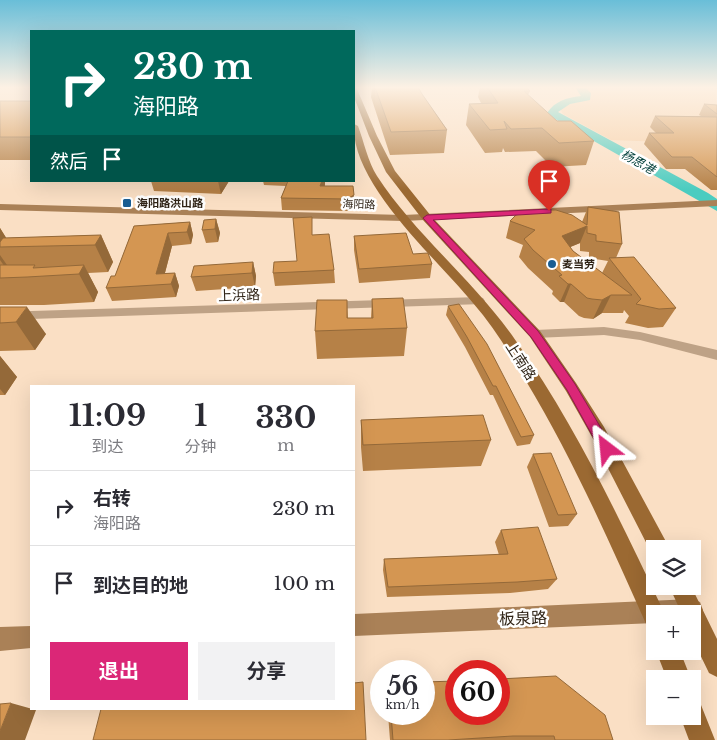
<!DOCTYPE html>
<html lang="zh">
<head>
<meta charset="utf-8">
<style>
	body { margin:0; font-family:"Libre Baskerville","Noto Sans SC",serif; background:#f2f2f3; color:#2b2b33; height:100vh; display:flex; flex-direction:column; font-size:19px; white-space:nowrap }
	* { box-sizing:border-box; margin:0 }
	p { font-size:16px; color:#7c7c81 }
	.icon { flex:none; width:28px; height:28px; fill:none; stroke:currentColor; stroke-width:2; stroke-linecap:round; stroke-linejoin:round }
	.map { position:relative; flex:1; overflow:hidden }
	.sheet { position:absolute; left:30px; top:385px; width:325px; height:325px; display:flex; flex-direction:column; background:#fff; border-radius:0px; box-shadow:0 5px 20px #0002 }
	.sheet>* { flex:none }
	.guide { position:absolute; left:30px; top:30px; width:325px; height:152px; border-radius:0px; box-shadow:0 5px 20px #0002; background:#00695c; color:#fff; overflow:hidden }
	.fabs { position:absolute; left:646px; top:540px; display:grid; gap:10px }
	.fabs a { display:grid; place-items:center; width:55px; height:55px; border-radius:0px; background:#fff; box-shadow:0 5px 20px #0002; font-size:25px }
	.speed { position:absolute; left:370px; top:660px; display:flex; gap:10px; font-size:25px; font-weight:700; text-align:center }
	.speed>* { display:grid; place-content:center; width:65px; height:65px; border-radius:50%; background:#fff; box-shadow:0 5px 20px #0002; line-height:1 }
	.speed small { font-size:12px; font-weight:400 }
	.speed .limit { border:8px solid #d22; background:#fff; color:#111 }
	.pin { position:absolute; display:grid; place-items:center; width:42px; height:42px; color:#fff; margin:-51px -21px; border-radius:50% 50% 50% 0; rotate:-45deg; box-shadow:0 0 5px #0007 }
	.pin .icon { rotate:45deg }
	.me { position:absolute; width:55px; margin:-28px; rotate:331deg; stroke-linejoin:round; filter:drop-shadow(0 0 4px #0008) }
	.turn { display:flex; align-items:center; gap:18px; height:105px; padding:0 20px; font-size:22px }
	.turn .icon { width:65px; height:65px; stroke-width:2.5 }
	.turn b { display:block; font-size:35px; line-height:42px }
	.then { display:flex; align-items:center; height:48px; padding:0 20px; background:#0003; gap:10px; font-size:19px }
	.eta { display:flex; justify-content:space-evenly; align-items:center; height:85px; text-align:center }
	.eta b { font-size:30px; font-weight:700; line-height:35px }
	.primary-button { display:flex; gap:10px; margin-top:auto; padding:10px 20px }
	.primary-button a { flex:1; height:58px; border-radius:0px; background:#db2777; color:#fff; font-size:20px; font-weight:700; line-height:58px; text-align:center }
	.primary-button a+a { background:#f2f2f3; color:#2b2b33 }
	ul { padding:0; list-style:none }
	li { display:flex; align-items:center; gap:15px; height:75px; padding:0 20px; border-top:1px solid #e1e1e2 }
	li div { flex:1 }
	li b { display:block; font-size:19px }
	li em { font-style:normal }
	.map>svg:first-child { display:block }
	.built { fill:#f7d0a8 }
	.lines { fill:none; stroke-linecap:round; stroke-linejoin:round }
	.river { fill:#4bccc0; fill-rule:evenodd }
	.street { fill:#bea286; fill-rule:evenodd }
	.secondary { fill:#aa8157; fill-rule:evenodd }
	.primary { fill:#9b6932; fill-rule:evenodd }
	.wall { fill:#b68147; fill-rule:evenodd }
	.shaded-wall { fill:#946939 }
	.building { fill:#d49652; stroke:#946939 }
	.route { fill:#db2777; stroke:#8e194d }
	.poi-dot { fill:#1a5e93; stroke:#fff; stroke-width:2 }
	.labels { text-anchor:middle; stroke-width:5; stroke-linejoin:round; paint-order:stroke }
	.far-poi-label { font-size:11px; font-weight:bold; fill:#302417; stroke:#fff; text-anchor:start }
	.far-street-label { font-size:11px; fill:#302417; stroke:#fff }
	.far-water-label { font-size:12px; font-style:italic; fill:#06423d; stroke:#fff }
	.street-label { font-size:14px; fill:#302417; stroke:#fff }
	.near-street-label { font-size:16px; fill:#302417; stroke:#fff }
</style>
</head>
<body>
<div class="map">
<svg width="717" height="740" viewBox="0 0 717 740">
	<rect width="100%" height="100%" fill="#fadfc4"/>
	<path class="built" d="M584,87H716L717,144L611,140L563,114L559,107L590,99L591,94Z"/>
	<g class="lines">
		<path class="river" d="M575,87H585L591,93L590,100L570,104L558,112L708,193L717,199V211L548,115L547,113C555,101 566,98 581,96Z"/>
		<path class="street" d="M479,297L483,298L485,301L483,304L0,320V312Z
			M604,327L640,332L717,350V360L640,340L604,335L535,338L529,334L535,330Z"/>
		<path class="secondary" d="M717,200V206L403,221L0,210V204L403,215Z
			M692,599L700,602L703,610L700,618L692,621V614H655V623L354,636V614Z
			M31,626V648L0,651V627Z"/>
		<path class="primary" d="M354,87L357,89L377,136L395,171L431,216L540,331L576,383L604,427L670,549H655V557L653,556L592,437L566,391L530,337L423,220L386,172L369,136L354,97Z
			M354,124L358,126C364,142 368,162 377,176C416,236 475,281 516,341C575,424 619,518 663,610L664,614H655V629L647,626C610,543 573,459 526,381C510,354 494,327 473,303C437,259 350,183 354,124Z
			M669,586H691L717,639V677L709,673L692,638V614H682Z
			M656,651H680L691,679H667Z
			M692,702L701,705L715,740H689L680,716H692Z"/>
	</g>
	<path class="wall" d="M372,87H418L422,94L447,130L444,153L390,155L371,97Z
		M480,87H526L530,91L528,95L557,121L594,141L586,165L552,167L536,151L505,152L503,148L502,152L485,153L466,125L469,104L481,103L478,97Z
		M0,101H31V160H0Z
		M704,104L717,105V190H711L685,169H666L644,144L649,133H656L650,127L655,116H701L699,115Z
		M151,181H229L221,194L154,191Z
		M263,181H325V186H353L354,207L347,211L282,210L281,198L286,186L264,185Z
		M588,207L622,244L616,258L676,308L663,327L648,328L625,323L629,316L624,310L623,313H602L593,319L584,318L579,316L564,302H560L552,294L553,291L528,268L519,257L523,245L506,238L510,221L582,222ZM580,243V251L589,252V258L608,261L602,273L573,251L570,247Z
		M216,219L220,233L218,242L206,243L202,230Z
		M190,222L193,235L191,244L172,246L165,273H175L179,286L176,297L112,301L106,288L115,276L134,226Z
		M0,228L6,238L101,235L113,262L108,272L88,273L98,292L94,302L44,305H0Z
		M313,235L334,270L335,283L275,286L273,273L297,261Z
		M354,236L413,254L432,264L430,278L359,283L354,250Z
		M253,262L256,276L255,287L196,291L191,277Z
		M372,299L407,328L404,356L317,359L315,331L347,300L348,318H371Z
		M448,306L534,435L530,444L517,446L493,395H490L465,347L446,315Z
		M0,307L46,334L35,350L0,351Z
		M0,356L17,377L5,395H0Z
		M361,420L491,440L481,466L363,471L361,447Z
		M533,454L577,514L568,526L549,527L527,467Z
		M501,530L557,579L548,589L510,593L387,597L383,570L384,559L499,555L495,542Z
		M388,714H424L613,740H390Z"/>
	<path class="shaded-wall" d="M218,181H229L221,194Z
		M322,181H325V184L321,198L320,186Z
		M354,195V207L347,211V199Z
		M216,219L220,233L218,242L215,229Z
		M190,222L193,235L191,244L187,232Z
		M587,226L580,243L556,253L562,236Z
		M0,228L12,247H0Z
		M168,233L172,246L162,284L156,274Z
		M101,235L113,262L108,272L95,245Z
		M0,255L7,265L5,267L0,260Z
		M253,262L256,276L255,287L252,273Z
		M84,265L98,292L94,302L79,274Z
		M175,273L179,286L176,297L171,284Z
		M568,284H571L564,302H560Z
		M611,295L602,313L593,319L602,300Z
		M27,307L46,334L35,350L16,322Z
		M0,356L17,377L5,395L0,389Z
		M11,703L36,710L25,740H0V731Z"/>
	<path class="building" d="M375,87H418L422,94L447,130L391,132Z
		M487,87H526L530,91H524L557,121H571L594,141L559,143L542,128L511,129L504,121L507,129L490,130L469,104L498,103Z
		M0,101H31V137H0Z
		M704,104L717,105V114Z
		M655,116L717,117V177L692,157H672L649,133H674Z
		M288,181H322L320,186H353L354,195L347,199L281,198Z
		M588,207L619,212L622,244L596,241V235L587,233V226L562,236L573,251L632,295H611L602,300L592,299L587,298L571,284H568L559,276L562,275L533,250L524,239L535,230L510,221L516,215L534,210H556L572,215L587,225Z
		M312,217V235L329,234L334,270L273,273L274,262L297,261L293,218Z
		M216,219L215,229L202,230L204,220Z
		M190,222L187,232L168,233L156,274L175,273L171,284L106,288L111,276H115L134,226Z
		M406,233L413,254L428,253L432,264L359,269L354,236Z
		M101,235L95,245L0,247V242L3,238Z
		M634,257L676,308L659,309L636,304L641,299L609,258Z
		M253,262L252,273L191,277L194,266Z
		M0,265H35L33,268L84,265L79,274L27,277L0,278Z
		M403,298L407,328L315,331L317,300H347V318H373L372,299Z
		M459,304L487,344L534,435L521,437L496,386H493L467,337L448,306Z
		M0,307H27L16,322L0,323Z
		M483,415L491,440L363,445L361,420Z
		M551,453L577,514L558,515L533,454Z
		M538,527L557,579L517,582L388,587L384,559L508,554L501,530Z
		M556,676L605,715L613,740H555L554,736H513L448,740H393L391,714H424V682L456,681V714H499V679Z
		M363,682L366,740H93L101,709H354V683Z
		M11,703L0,731V704Z"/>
	<linearGradient id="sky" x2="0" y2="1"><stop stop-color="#69bed8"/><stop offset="0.46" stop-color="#fdf1e4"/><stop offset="1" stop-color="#fdf1e4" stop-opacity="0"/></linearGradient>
	<rect width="717" height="190" fill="url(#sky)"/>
	<path class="route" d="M549,209H551V213L433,220L538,331L575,384L611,445L613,449L611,453L607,455L602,453L567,390L531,337L423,218L427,215Z"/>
	<g class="poi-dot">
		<rect x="122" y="198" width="10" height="10" rx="2.5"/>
		<circle cx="552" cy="264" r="5"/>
	</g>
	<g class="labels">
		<g class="far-poi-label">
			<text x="137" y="207">海阳路洪山路</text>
			<text x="562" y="268">麦当劳</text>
		</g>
		<g class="far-street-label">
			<text transform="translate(359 204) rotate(2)" y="4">海阳路</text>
		</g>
		<g class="far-water-label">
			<text transform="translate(638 162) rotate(29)" y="4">杨思港</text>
		</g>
		<g class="street-label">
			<text transform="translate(239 295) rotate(-2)" y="5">上浜路</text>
			<text transform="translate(521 361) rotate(57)" y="5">上南路</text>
		</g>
		<g class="near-street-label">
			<text transform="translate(523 618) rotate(-2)" y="6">板泉路</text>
		</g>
	</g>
</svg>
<div class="fabs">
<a><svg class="icon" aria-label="layers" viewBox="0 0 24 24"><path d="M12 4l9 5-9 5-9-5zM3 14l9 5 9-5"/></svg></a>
<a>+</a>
<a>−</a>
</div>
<div class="speed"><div>56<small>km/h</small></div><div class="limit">60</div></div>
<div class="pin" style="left:549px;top:211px;background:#d93025"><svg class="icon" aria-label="arrive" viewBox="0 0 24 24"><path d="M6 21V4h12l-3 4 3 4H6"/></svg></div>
<svg class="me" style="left:607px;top:449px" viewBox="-20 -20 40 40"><path d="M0-17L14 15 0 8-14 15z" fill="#db2777" stroke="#fff" stroke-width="4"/></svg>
<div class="guide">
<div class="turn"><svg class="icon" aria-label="right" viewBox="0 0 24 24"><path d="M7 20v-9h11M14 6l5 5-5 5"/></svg><div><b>230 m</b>海阳路</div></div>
<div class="then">然后<svg class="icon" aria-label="arrive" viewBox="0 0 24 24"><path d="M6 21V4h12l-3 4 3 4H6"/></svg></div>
</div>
<section class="sheet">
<div class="eta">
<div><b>11:09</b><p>到达</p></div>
<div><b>1</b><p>分钟</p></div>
<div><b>330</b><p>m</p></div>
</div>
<ul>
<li><svg class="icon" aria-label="right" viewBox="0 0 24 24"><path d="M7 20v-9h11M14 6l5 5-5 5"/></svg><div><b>右转</b><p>海阳路</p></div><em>230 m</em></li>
<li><svg class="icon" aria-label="arrive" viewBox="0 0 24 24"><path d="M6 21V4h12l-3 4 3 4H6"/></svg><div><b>到达目的地</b></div><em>100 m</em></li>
</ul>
<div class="primary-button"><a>退出</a><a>分享</a></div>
</section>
</div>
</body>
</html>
